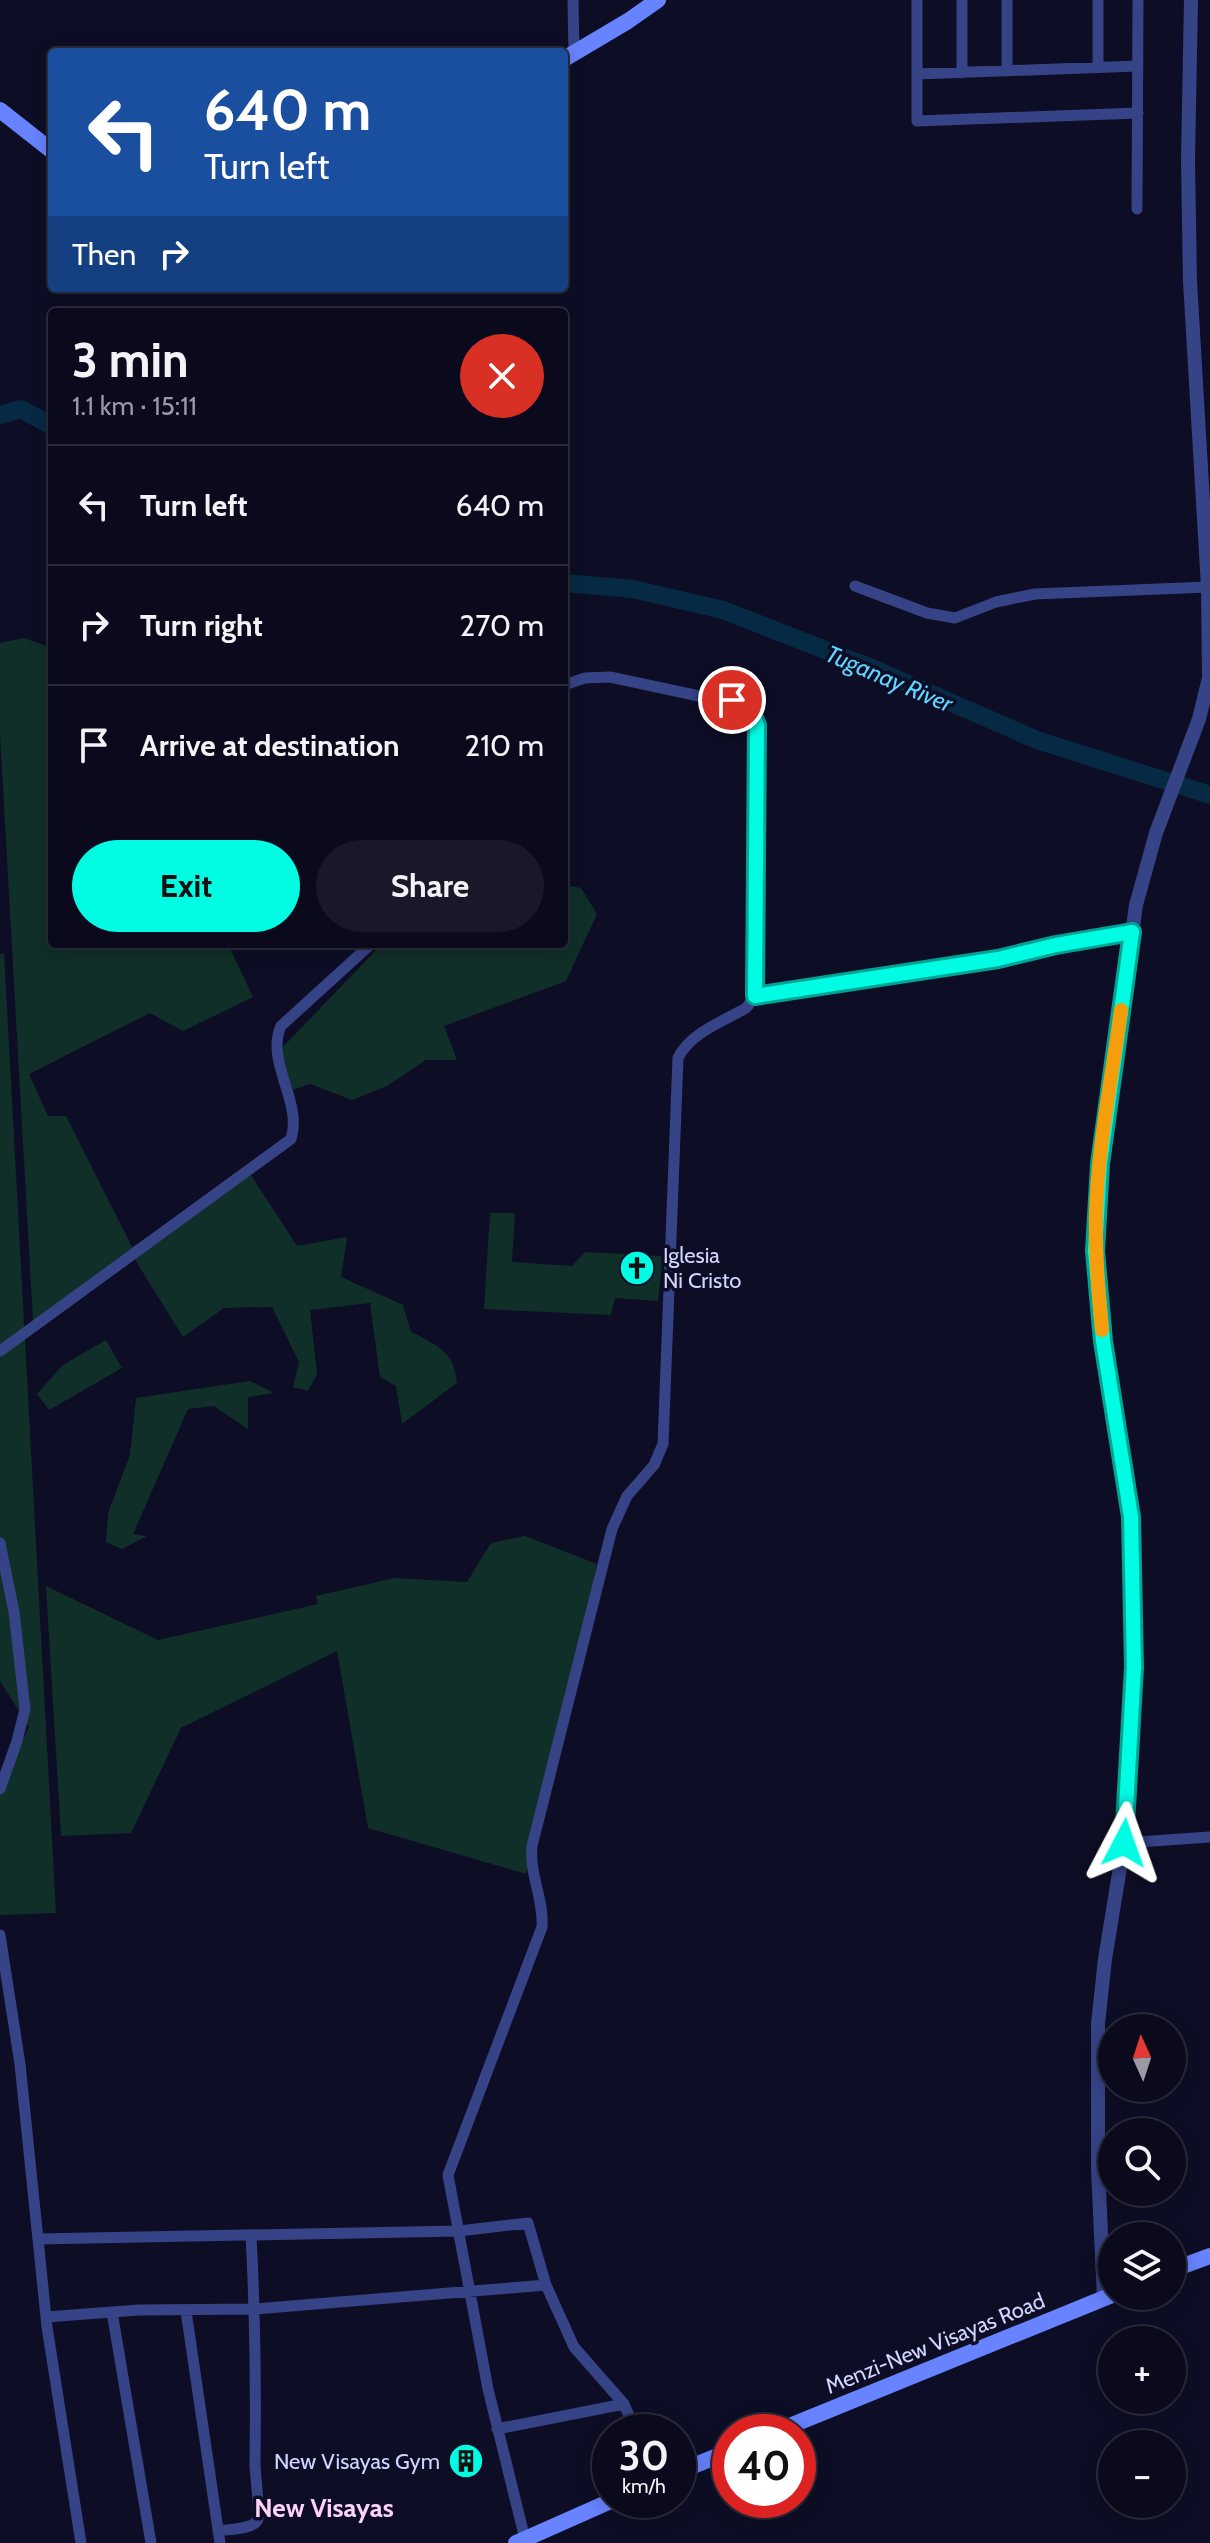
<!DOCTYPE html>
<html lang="en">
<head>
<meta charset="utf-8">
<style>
	body { margin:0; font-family:Cabin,sans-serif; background:#181829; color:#f1f3f6; height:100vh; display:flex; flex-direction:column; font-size:30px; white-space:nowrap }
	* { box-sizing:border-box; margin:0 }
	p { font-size:26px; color:#999aa3 }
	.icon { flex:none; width:44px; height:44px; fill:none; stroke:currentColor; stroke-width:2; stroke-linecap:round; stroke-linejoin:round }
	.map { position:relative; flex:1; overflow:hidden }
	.details { position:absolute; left:48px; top:308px; width:520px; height:640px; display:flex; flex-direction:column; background:#0a0a1c; border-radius:8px; box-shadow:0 4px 20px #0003,0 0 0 2px #2a2b3b }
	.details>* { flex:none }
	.guide { position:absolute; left:48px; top:48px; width:520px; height:244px; border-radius:8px; box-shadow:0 4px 20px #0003,0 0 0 2px #2a2b3b; background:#1a4fa0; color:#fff; overflow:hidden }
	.needle { width:52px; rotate:357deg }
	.tools { position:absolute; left:1098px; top:2014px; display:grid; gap:16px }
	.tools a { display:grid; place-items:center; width:88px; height:88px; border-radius:50%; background:#0a0a1c; box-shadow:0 4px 20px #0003,0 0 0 2px #2a2b3b; font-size:40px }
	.speed { position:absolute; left:592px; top:2414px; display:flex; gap:16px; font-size:40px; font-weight:700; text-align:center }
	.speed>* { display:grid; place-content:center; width:104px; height:104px; border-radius:50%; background:#0a0a1c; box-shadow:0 4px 20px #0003,0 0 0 2px #2a2b3b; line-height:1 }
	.speed small { font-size:20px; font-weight:400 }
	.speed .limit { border:12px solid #d22; background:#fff; color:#111 }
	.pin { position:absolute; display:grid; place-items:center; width:68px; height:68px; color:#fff; margin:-34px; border:4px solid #fff; border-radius:50%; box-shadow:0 2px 8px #0007 }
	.me { position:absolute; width:88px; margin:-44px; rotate:4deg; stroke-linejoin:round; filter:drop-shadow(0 0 6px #0008) }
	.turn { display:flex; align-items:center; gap:28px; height:168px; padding:0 24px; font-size:36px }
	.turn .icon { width:104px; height:104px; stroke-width:2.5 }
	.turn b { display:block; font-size:56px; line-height:68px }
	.then { display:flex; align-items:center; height:76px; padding:0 24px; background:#0003; gap:16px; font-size:30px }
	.round { display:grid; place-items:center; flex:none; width:84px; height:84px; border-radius:42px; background:#181829 }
	.summary { display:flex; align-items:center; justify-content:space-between; height:136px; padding:0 24px }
	h1 { font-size:48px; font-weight:700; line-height:60px }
	.button { display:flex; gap:16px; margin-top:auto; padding:16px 24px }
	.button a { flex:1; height:92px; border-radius:48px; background:#00fce3; color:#111; font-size:32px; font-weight:700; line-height:92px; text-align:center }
	.button a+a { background:#181829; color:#f1f3f6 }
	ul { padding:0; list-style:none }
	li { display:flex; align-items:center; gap:24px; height:120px; padding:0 24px; border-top:2px solid #2a2b3b }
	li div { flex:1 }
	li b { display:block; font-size:30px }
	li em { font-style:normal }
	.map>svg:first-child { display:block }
	.green { fill:#102f28 }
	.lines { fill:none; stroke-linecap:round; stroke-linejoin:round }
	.river { stroke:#072a44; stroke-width:18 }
	.minor { stroke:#364386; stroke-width:11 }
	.tertiary { stroke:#364386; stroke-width:14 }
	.secondary { stroke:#6883ff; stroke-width:16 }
	.route-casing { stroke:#00a494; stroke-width:20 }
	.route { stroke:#00fce3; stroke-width:14 }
	.slow { stroke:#f59e0b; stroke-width:14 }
	.labels { text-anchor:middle; stroke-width:7; stroke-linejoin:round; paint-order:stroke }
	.poi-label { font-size:22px; fill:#d1d5ff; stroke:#0d0e25; text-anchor:start }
	.street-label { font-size:22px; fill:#d1d5ff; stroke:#0d0e25 }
	.water-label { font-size:24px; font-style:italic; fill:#5fd5ff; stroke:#0d0e25 }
	.quarter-label { font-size:26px; font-weight:bold; fill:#ffd3f8; stroke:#0d0e25 }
</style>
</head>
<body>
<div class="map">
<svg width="1210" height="2543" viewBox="0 0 1210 2543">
	<rect width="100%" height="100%" fill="#0d0e25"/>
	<path class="green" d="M24,638L52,648V944H228L253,997L183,1031L150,1013L29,1074L48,1116H66L132,1247L249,1172L297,1246L347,1237L341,1277L403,1305L411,1332C437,1345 454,1351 457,1383L402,1424L396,1386L380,1377L370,1303L310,1310L317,1374L308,1391L293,1387L299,1362L272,1307L224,1308L183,1337L129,1250L33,1321L0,734V643Z
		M564,885L581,888L597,914L566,981L444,1026L457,1060H426L387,1086L352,1100L310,1084L293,1090L278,1052L382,944H564Z
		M4,953L56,1913L0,1915V1790L29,1727L0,1681V954Z
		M490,1213H515L512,1262L572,1266L585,1252L663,1256L658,1301L615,1298L611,1315L484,1309Z
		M106,1340L122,1368L49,1410L37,1394L63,1365Z
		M250,1381L274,1393L248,1397V1429L214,1406L188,1409L133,1534L147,1536L122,1549L106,1542L108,1513L130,1455L136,1398Z
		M525,1536L597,1564L526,1874L368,1828L337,1651L181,1728L131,1833L61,1836L46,1586L158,1640L318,1604L316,1596L395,1578L467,1582L491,1543Z"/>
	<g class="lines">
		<path class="river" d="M0,415L21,409L52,426
			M564,583L633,589L723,610L879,671L1037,740L1210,795"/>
		<path class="minor" d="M573,0L574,53
			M917,0V121L1138,113
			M1007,0V71
			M1098,0V67
			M962,73V0
			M917,74L1138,66
			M1137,209L1138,0
			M855,586L927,613L955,618L996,602L1035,594L1208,587
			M755,996L998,959L1056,945L1132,932
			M0,1351L291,1139C303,1102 265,1062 281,1026L371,944
			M0,1543L14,1612L25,1709L17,1741L0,1789
			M1124,1843L1210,1837
			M0,1935L20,2064L47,2327L81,2543
			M38,2239L459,2231L528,2223L546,2285L574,2347L624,2404L636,2432
			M186,2311L220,2543
			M112,2312L151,2543
			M46,2317L139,2310L255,2309L546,2285
			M497,2429L624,2404
			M218,2531C228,2529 254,2530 258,2519C260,2511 255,2474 255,2463C256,2387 255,2311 251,2235
			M525,2539L488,2389L448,2175L542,1927C544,1899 529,1874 532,1846L612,1529L627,1496L654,1465L663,1444L678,1058C690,1033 724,1021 746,1008C758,995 755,981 756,964L757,725L753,715L744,704L732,700L713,699L610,677L585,678L564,685"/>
		<path class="tertiary" d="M1104,2298L1098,2169V2024L1105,1959L1124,1843L1134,1667L1131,1517L1103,1341L1095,1251L1096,1210L1100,1164L1136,905L1156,833L1199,719L1209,678L1208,587L1190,281L1188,160L1191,0"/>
		<path class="secondary" d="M564,59L628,21L658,0
			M0,110L52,151
			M1172,2270L1210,2256
			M775,2432L1112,2295
			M678,2472L730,2451
			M516,2543L613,2500"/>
	</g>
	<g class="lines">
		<g class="route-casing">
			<path id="route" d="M732,700C746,705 752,712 757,725L755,996L998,959L1056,945L1132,932L1100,1164L1095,1251L1103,1341L1131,1517L1134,1667L1124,1843"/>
		</g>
		<use href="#route" class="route"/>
		<path class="slow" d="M1102,1330C1098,1290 1095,1252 1096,1212C1098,1145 1112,1077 1121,1010"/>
	</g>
	<defs>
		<g id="church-disc" transform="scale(1.8)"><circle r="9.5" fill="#00fce3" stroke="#0d0e25"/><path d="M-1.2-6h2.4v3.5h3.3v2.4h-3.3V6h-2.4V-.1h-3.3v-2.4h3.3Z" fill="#111"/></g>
		<g id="building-disc" transform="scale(1.8)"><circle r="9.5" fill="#00fce3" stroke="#0d0e25"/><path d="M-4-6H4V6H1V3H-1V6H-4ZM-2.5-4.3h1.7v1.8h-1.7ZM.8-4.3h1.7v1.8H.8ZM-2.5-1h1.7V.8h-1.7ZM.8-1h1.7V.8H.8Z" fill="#111"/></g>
	</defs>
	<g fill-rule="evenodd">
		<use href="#church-disc" x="637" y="1268"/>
		<use href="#building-disc" x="466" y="2461"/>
	</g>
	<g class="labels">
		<g class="poi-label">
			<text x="663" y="1263">Iglesia<tspan x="663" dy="25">Ni Cristo</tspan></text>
			<text x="440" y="2469" text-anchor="end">New Visayas Gym</text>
		</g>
		<g class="street-label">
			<text transform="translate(935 2343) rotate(-22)" y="8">Menzi-New Visayas Road</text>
		</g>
		<g class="water-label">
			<text transform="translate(889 679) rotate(23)" y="8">Tuganay River</text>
		</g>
		<g class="quarter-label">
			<text x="324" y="2517">New Visayas</text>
		</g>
	</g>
</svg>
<div class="tools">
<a><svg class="needle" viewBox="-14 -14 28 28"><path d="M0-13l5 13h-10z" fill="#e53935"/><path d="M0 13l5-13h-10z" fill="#999aa3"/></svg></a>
<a><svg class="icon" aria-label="search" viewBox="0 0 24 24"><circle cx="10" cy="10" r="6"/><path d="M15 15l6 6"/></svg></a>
<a><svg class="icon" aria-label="layers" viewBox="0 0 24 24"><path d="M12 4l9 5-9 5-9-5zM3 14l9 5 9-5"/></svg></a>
<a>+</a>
<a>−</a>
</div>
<div class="speed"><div>30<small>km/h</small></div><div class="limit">40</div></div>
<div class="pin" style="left:732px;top:700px;background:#d93025"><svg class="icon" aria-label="arrive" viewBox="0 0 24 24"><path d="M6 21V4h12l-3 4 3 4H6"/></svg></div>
<svg class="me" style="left:1124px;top:1843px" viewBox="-20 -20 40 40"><path d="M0-17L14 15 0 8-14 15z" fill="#00fce3" stroke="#fff" stroke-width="4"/></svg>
<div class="guide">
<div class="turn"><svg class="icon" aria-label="left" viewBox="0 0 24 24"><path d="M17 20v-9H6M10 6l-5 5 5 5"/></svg><div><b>640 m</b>Turn left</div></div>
<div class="then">Then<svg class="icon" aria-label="right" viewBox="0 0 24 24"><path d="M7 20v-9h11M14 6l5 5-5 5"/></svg></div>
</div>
<section class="details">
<div class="summary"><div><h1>3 min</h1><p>1.1 km · 15:11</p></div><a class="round" style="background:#d93025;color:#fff"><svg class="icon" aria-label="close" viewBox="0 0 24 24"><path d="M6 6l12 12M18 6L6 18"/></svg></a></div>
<ul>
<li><svg class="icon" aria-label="left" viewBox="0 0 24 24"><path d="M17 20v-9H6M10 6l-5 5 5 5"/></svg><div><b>Turn left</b></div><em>640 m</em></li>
<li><svg class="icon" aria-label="right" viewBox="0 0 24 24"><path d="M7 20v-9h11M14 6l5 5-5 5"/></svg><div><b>Turn right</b></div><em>270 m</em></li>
<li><svg class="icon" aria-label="arrive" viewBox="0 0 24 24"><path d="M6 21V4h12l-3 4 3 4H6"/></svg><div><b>Arrive at destination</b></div><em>210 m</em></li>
</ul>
<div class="button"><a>Exit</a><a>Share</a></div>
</section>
</div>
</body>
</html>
